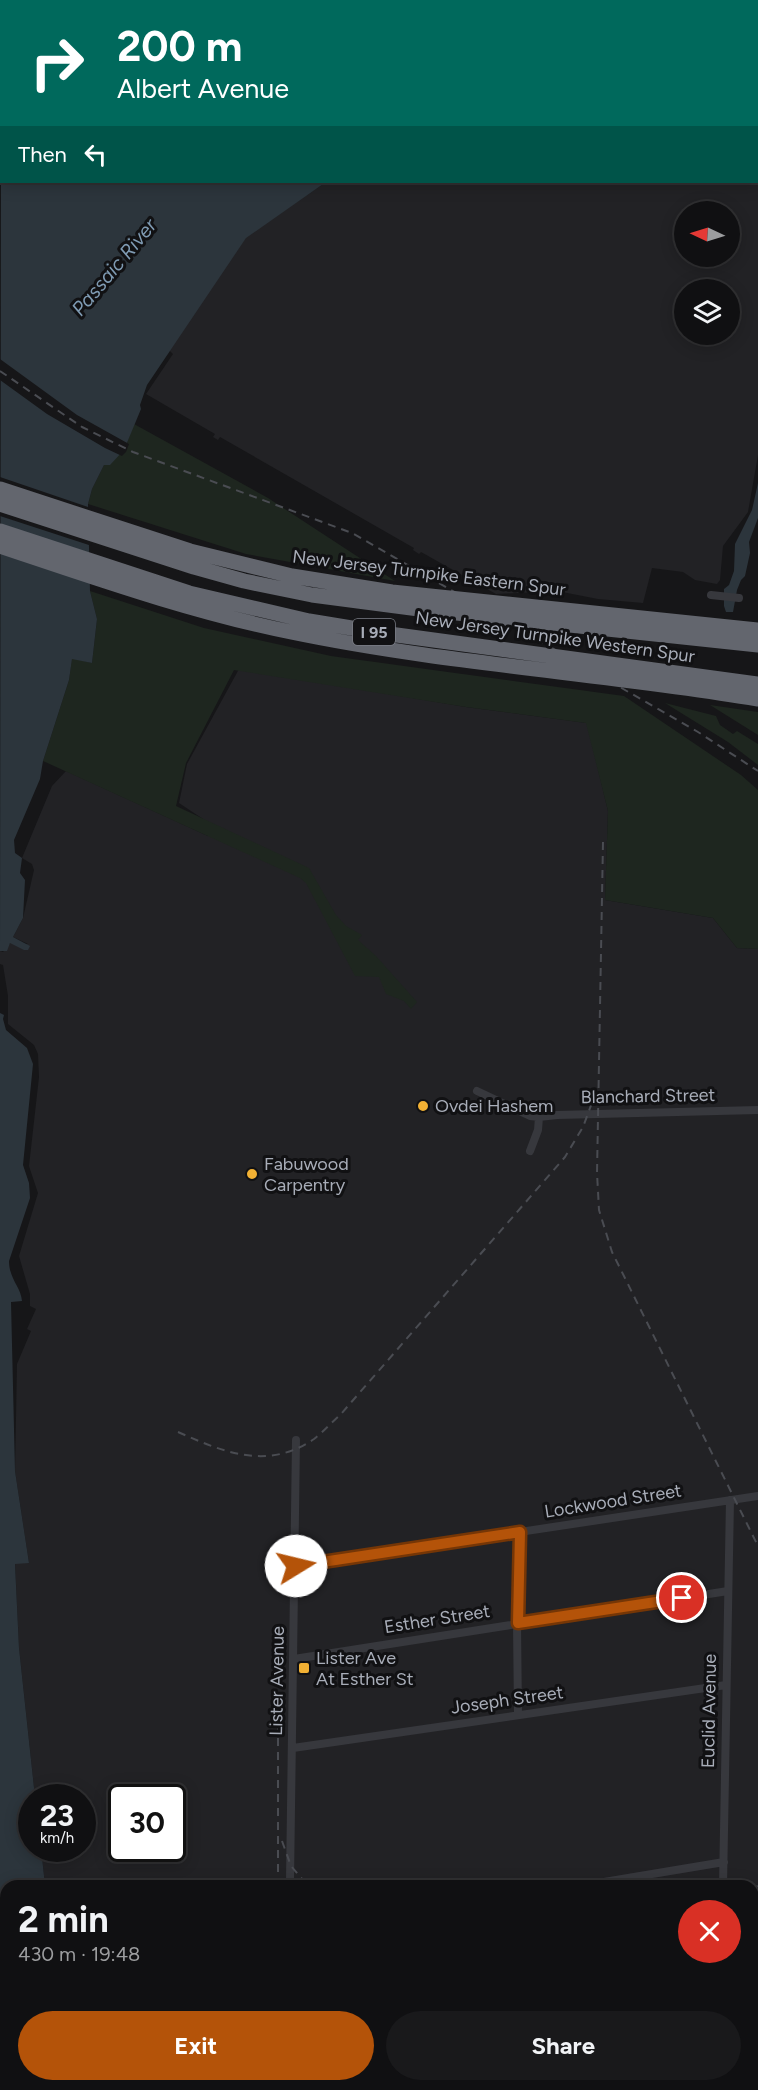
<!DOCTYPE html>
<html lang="en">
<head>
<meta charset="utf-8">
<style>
	body { margin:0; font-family:Figtree,sans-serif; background:#19191b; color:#f1f3f6; height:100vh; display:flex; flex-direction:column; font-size:22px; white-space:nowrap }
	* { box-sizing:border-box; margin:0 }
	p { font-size:20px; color:#9c9d9f }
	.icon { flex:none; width:33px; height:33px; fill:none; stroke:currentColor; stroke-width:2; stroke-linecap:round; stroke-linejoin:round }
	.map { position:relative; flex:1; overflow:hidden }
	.side { position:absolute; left:0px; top:1880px; width:759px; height:212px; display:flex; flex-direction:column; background:#101012; border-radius:18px 18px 0 0; box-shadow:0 3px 15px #0003,0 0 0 2px #303032 }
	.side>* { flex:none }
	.hud { position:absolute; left:0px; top:0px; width:759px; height:183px; box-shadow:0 3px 15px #0003,0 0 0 2px #303032; background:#00695c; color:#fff; overflow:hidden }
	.needle { width:39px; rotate:274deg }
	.fabs { position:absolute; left:674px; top:201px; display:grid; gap:12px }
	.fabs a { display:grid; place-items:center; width:66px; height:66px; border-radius:50%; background:#101012; box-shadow:0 3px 15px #0003,0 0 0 2px #303032; font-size:30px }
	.speed { position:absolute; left:18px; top:1784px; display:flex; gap:12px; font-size:30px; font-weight:700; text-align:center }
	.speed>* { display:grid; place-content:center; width:78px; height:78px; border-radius:50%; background:#101012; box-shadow:0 3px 15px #0003,0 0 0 2px #303032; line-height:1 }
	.speed small { font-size:15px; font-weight:400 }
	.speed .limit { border:3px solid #111; border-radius:9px; background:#fff; color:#111 }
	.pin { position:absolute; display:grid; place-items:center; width:51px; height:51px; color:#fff; margin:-26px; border:3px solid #fff; border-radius:50%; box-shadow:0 2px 6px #0007 }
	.me { position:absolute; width:66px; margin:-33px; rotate:81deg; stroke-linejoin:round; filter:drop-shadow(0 0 4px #0008) }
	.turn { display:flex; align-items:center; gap:21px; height:126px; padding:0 18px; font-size:27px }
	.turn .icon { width:78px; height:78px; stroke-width:2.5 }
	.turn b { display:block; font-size:42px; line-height:51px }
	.then { display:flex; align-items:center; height:57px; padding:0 18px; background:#0003; gap:12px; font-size:22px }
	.round { display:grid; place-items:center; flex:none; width:63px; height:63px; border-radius:32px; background:#19191b }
	.headline { display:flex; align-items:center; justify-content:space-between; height:102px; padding:0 18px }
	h1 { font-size:36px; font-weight:700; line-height:45px }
	.cta { display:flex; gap:12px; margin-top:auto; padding:12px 18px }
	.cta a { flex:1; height:69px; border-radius:36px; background:#b45309; color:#fff; font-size:24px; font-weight:700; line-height:69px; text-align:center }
	.cta a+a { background:#19191b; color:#f1f3f6 }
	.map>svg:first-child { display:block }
	.built { fill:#222225; fill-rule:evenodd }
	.green { fill:#1e261f }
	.water { fill:#2c353c }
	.pier { fill:#161618 }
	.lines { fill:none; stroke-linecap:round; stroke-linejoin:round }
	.minor { stroke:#37383d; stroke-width:8 }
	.rail { stroke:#4a4c52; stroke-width:2; stroke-dasharray:8 6; stroke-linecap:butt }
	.motorway-bridge { stroke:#63666e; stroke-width:15 }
	.route-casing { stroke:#753606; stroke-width:15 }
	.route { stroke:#b45309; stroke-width:10 }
	.poi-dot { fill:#f2b134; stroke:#111113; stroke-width:2 }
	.labels { text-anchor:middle; stroke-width:6; stroke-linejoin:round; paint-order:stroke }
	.shield { fill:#111113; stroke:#7b7e86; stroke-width:1.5 }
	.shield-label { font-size:16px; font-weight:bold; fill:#a8adb8 }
	.street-label { font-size:18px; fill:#a8adb8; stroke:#111113 }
	.poi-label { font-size:18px; fill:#a8adb8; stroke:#111113; text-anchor:start }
	.water-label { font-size:20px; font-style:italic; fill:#7f9bb3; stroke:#111113 }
</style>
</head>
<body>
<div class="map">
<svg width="758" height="2090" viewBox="0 0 758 2090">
	<rect width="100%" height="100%" fill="#161618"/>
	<path class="built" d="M0,0H132L2,2L0,149Z
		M758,148V455L748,512L723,546L720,580L717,584L695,580L683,572L652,568L643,603L598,599L557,591L496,594L421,552L419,554L413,550L414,548L220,437L218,440L213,437L215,434L146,394L173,354L169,350L246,237L326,182H758ZM684,212H729V256H684ZM684,290H729V334H684Z
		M239,669L466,707L587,723L608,811L605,900L713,918L737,948L758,949V2090H81L79,2085H753V1886L45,1885L41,1848H82V1797H35L19,1648L15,1563H29L15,1471L17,1364L31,1331L27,1329L36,1309L30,1306V1294L19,1256L38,1193L29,1166L39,1077L38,1054L34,1045L8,1024V996L3,965L0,964V951L3,952L10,943L28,944L13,937L23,918L34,870L32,864L22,858L52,786L66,771L208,836L203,819L179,803L187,764ZM122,1797H172V1848H122Z"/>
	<path class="green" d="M134,424L268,498L395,581L246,554L88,504L92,489L104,465L124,450Z
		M90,591L204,628L331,656L624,696L741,775L758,790V949L737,948L713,918L605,900L608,811L586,723L466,707L234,670L186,763L176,806L309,868L336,915L346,926L362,935L358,940L376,956L417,1002L411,1009L404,1001L386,994L379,977L355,976L306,883L300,878L43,761L69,680L72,658L92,663L97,619Z
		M665,703L716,716L720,725L733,734L737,731L758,744V765L728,742Z
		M710,705L758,712V735Z"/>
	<path class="water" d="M214,0H758V145V2L213,1Z
		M1,162L2,182H326L246,238L147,385L140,405L141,409L124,450L110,465H104L92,489L88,504L90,591L97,619L92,663L72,659L69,680L43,761L40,779L14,840L15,853L22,858L20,873L25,880L23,918L13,937L30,946L28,950H24L10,943L7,951H0Z
		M758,483V518L749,542L750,553L745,576L741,580L737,590L733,612H726L724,606V589L729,585L734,571L735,544L752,510Z
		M0,1013L4,1015L3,1019L6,1030L27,1048L33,1064L23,1165L29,1183L30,1198L9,1261C9,1279 21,1287 22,1301L11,1302L15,1471L29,1563L15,1564L19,1648L35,1797H32V1848H41L45,1885L6,1886V2085H79L81,2090H0Z"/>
	<path class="pier" d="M0,359L77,415L129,444L126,452L122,456L105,448L47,414L0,380Z
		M0,477L91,508L92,546L0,516Z"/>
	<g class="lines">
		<path class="minor" d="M711,595L739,598
			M477,1091L530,1116L539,1117L557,1115L758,1110
			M530,1151L538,1130L539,1117
			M295,1566L758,1496
			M294,1659L728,1591
			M518,1715L517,1623L520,1532
			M293,1748L726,1685
			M292,1886L290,1881L296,1440
			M580,1886L724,1862
			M723,1886L730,1500
			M753,2001H758
			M366,2085L367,2090
			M511,2090V2085
			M745,2090V2085"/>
		<path class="rail" d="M0,371L82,427L133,452L352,533L698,732L758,771
			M603,842L597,1173L599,1210L612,1252L758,1546
			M178,1432C223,1452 267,1471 314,1439C323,1432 332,1422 341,1414L565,1157L583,1127L593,1100
			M282,1841L291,1866L308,1886
			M278,1886V1717
			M753,1892L758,1885
			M753,1907L758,1900
			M753,1952H758"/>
		<path class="motorway-bridge" d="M0,489L190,551L292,576L392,592L758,630
			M0,504L194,567L244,581L312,595L419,609L758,645
			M0,531L189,593L309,621L382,633L758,684
			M0,546C96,578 192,612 291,632C445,664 603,673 758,699"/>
	</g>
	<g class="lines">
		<g class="route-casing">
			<path id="route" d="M296,1566L520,1532L518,1623L682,1598"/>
		</g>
		<use href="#route" class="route"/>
	</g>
	<g class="poi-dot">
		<circle cx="423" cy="1106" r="6"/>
		<circle cx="252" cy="1174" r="6"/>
		<rect x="298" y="1662" width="12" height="12" rx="3"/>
	</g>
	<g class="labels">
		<rect class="shield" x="353" y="619" width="42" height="26" rx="4.5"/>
		<g class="shield-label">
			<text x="374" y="638">I 95</text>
		</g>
		<g class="street-label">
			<text transform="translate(429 573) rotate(7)" y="6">New Jersey Turnpike Eastern Spur</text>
			<text transform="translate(555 637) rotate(8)" y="6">New Jersey Turnpike Western Spur</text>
			<text transform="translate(648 1096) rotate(-1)" y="6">Blanchard Street</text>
			<text transform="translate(613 1501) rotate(-9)" y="6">Lockwood Street</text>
			<text transform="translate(437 1619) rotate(-9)" y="6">Esther Street</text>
			<text transform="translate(277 1681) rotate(-89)" y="6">Lister Avenue</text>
			<text transform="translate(507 1700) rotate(-8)" y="6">Joseph Street</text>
			<text transform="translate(709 1711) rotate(-89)" y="6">Euclid Avenue</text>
		</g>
		<g class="poi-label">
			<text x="435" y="1112">Ovdei Hashem</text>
			<text x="264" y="1170">Fabuwood<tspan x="264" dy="21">Carpentry</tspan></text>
			<text x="316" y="1664">Lister Ave<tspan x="316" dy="21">At Esther St</tspan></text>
		</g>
		<g class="water-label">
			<text transform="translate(114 267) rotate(-50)" y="7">Passaic River</text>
		</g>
	</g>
</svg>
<div class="fabs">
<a><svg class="needle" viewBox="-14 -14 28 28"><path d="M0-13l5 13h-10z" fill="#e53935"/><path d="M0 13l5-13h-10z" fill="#9c9d9f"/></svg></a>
<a><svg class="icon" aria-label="layers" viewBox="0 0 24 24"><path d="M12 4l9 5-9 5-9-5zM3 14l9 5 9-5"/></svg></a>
</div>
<div class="speed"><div>23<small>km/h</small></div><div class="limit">30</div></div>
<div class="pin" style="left:682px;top:1598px;background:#d93025"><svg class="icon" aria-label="arrive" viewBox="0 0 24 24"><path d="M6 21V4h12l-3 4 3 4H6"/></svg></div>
<svg class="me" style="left:296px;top:1566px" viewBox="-20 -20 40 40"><circle r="19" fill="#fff"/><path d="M0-13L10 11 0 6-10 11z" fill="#b45309"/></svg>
<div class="hud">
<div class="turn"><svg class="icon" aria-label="right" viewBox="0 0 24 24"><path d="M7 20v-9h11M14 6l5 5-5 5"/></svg><div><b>200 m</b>Albert Avenue</div></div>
<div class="then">Then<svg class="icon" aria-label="left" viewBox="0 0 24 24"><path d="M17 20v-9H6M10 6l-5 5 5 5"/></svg></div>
</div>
<section class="side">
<div class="headline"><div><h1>2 min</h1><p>430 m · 19:48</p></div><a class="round" style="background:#d93025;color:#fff"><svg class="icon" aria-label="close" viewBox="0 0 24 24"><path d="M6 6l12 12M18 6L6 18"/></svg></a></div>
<div class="cta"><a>Exit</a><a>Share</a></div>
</section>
</div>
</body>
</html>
